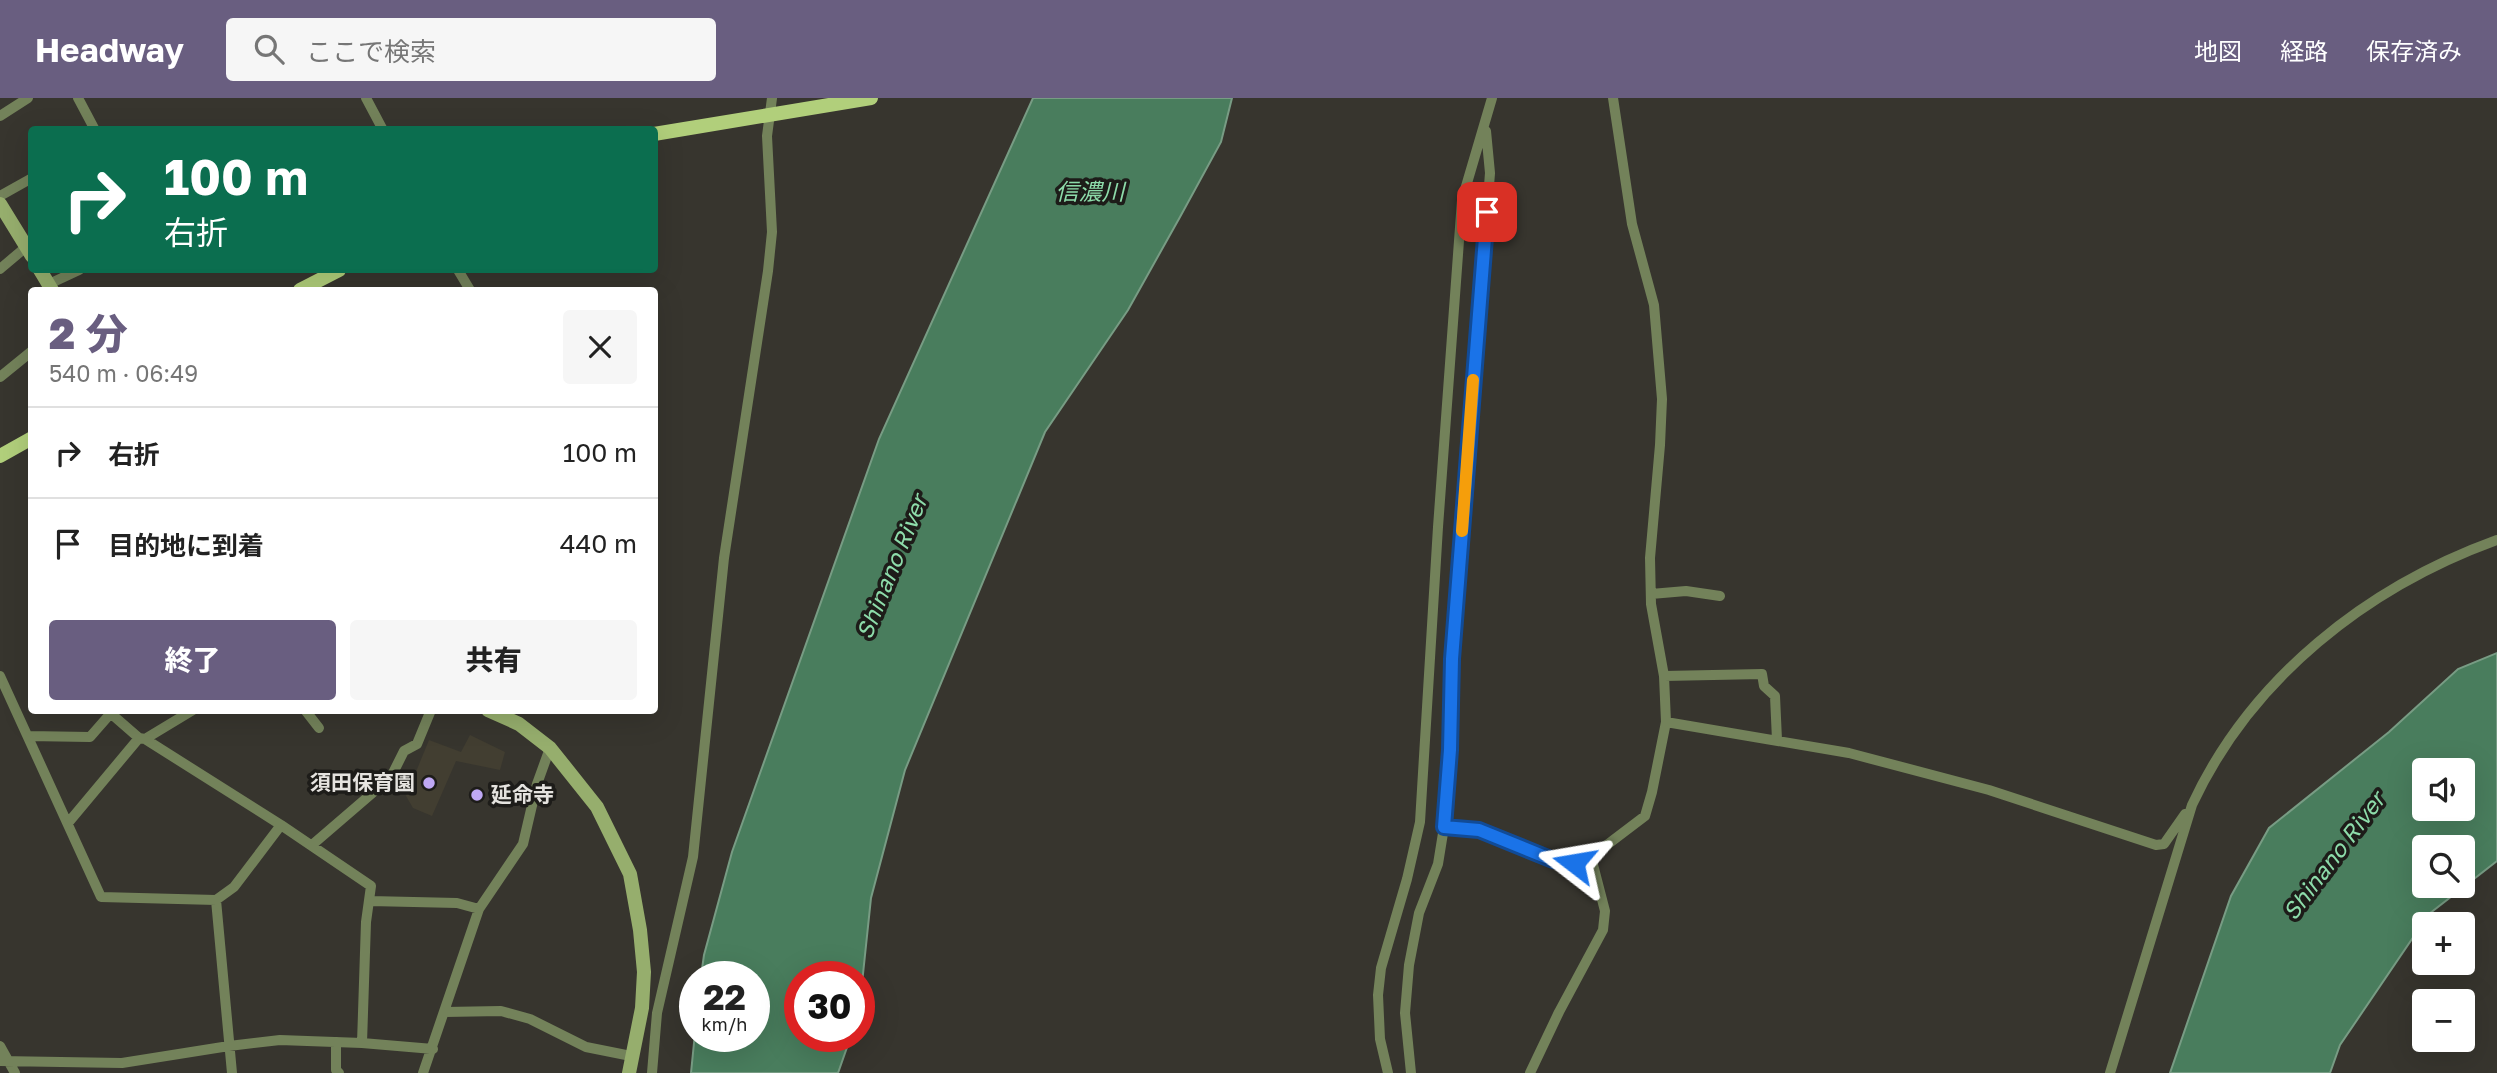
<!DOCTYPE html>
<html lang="ja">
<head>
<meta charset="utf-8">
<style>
	body { margin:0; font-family:"Golos Text","Noto Sans JP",sans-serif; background:#f6f6f6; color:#222; height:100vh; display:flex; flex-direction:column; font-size:26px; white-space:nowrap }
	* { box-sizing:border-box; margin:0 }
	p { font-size:23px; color:#767676 }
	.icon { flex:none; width:38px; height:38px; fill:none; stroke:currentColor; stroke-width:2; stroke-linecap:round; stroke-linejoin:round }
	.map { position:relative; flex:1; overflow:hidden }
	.details { position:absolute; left:28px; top:189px; width:630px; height:427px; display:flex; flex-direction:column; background:#fff; border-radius:7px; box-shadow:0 7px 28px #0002 }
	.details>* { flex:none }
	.guide { position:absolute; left:28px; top:28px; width:630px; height:147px; border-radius:7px; box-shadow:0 7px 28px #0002; background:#0b6e4f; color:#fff; overflow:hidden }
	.fabs { position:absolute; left:2412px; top:660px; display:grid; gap:14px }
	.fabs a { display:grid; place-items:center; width:63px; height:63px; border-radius:7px; background:#fff; box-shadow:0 7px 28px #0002; font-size:35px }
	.speed { position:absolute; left:679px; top:863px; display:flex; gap:14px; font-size:35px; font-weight:700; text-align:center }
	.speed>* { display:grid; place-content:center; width:91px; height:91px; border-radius:50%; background:#fff; box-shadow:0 7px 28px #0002; line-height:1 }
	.speed small { font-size:18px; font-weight:400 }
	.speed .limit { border:10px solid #d22; background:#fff; color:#111 }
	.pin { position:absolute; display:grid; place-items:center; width:60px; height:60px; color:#fff; margin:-30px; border-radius:14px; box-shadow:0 4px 10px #0006 }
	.me { position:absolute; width:77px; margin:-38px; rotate:284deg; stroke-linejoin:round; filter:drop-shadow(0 0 5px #0008) }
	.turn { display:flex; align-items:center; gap:24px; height:147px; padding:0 21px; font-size:32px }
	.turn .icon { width:91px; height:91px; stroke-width:2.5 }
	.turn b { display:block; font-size:49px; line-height:60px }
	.round { display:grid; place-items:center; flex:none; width:74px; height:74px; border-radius:7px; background:#f6f6f6 }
	.headline { display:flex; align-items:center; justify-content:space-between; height:119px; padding:0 21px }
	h1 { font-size:42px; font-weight:800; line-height:52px; color:#695e80 }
	.primary-button { display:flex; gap:14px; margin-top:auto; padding:14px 21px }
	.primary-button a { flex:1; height:80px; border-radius:7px; background:#695e80; color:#fff; font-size:28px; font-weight:800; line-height:80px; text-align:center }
	.primary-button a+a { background:#f6f6f6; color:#222 }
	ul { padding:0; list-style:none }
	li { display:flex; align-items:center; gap:21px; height:91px; padding:0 21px; border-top:2px solid #e0e0e0 }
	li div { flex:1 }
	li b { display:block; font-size:26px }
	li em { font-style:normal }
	header { display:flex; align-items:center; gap:42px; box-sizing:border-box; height:98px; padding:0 35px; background:#695e80; color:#fff }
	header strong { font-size:33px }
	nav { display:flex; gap:38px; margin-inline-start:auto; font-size:24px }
	.search { width:490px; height:63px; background:#f6f6f6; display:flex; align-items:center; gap:18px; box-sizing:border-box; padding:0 24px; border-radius:7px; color:#767676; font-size:26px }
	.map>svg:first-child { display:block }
	.built { fill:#423e31 }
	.water { fill:#497d5d; stroke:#789c84; stroke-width:2; fill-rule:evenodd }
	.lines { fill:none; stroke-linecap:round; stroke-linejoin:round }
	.street { stroke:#73825a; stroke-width:10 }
	.secondary { stroke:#96ae6d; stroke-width:14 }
	.primary { stroke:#b1cf7b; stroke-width:14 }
	.route-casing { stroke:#114b97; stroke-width:18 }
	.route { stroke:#1a73e8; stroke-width:12 }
	.slow { stroke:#f59e0b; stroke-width:12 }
	.poi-dot { fill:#bfa8f4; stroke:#1d1c19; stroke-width:2.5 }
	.labels { text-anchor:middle; stroke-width:7; stroke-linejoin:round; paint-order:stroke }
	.poi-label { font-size:21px; font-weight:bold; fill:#e5e3df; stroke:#1d1c19; text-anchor:end }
	.water-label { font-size:23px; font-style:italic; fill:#8ddcaa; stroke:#1d1c19 }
</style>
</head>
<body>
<header>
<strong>Headway</strong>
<div class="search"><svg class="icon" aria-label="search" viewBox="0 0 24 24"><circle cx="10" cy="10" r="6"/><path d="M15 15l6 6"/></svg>ここで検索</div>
<nav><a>地図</a><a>経路</a><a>保存済み</a></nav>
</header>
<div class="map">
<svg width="2497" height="975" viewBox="0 0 2497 975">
	<rect width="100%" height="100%" fill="#37352e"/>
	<path class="built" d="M470,637L505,654L500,672L456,663L432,718L413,710L406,698L429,642L461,654Z"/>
	<path class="water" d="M1033,0H1232L1221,44L1180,119L1128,212L1045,334L905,672L871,800L859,914V878H800V938H851L838,975H691L695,935V938H754V878H701L704,857L732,754L879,341Z
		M2497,555V763L2429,816L2340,947L2330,975H2170L2231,798L2269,730L2389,634L2458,571ZM2424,672H2462V710H2424ZM2424,749H2462V788H2424Z"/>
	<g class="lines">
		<path class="street" d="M78,0L95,32
			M366,0L383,32
			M0,18L28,0
			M0,98L32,80
			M0,171L26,149
			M458,172L470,192
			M49,186L79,172
			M0,279L32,253
			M1651,496L1686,493L1720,498
			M0,578L101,799L216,802L234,789L281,727
			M1664,578L1762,576L1764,588L1775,598L1777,642
			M305,612L319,630
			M108,613L139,640
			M1666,624L1849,655L1989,692L2156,747L2164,746L2185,716
			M28,638L90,639L111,615
			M145,641L281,727L371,788L366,824L362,945
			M68,725L139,640L145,641L193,612
			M1444,729L1479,732L1553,762L1574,765L1591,759L1645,718L1652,694L1666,624L1664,578L1651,506L1650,460L1660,347L1662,301L1654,207L1632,126L1613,0
			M312,747L391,679L404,653L417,646L431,612
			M216,802L232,975
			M370,803L457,805L479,811
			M445,914L501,913L530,921L586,949L631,958
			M336,944V972L339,975
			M0,948L15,975
			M0,963L122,965L229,948L280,942L362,945L433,951
			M423,975L479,811L523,746L537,686L550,650
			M652,975L657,915L693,759L724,460L768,173L772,134L767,38L772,0
			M1388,975L1380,941L1378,897L1381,870L1407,781L1420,724L1438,429L1462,102L1492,0
			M1411,975L1405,915L1409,867L1419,815L1438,766L1444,729L1450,652L1452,561L1490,75L1486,33
			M1530,975L1559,914L1603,832L1605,813L1591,759
			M2110,975L2192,707C2251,580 2367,489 2497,442"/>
		<path class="secondary" d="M0,106L32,158
			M40,172L52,192
			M488,612L519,626L550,650L597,709L630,776L640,832L644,874L642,910L629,975"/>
		<path class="primary" d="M654,36L871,0
			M300,192L339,172
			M0,358L32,340"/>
	</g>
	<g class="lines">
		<g class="route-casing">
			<path id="route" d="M1487,114L1452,561L1450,652L1444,729L1479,732L1553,762L1574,765"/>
		</g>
		<use href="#route" class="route"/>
		<path class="slow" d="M1462,433L1473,282"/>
	</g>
	<g class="poi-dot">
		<circle cx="429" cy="685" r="7"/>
		<circle cx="477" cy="697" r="7"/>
	</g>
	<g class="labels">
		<g class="poi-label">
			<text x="415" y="692">須田保育園</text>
			<text x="491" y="704" text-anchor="start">延命寺</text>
		</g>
		<g class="water-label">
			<text x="1090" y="102">信濃川</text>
			<text transform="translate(892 469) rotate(-68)" y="8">Shinano River</text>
			<text transform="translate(2334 758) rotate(-53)" y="8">Shinano River</text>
		</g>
	</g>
</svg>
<div class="fabs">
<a><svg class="icon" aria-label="sound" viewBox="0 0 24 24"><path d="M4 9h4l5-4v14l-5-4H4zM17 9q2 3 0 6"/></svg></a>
<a><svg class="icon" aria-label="search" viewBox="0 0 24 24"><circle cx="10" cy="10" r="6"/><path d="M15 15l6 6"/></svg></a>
<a>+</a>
<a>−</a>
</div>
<div class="speed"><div>22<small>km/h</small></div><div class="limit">30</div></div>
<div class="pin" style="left:1487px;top:114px;background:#d93025"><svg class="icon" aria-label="arrive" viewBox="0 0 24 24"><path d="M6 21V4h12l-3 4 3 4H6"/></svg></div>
<svg class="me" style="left:1574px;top:765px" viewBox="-20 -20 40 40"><path d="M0-17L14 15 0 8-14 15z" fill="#1a73e8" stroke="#fff" stroke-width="4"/></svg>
<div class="guide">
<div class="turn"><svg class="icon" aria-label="right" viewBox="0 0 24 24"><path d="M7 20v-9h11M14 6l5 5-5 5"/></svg><div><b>100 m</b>右折</div></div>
</div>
<section class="details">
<div class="headline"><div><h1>2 分</h1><p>540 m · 06:49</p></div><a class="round"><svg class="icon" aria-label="close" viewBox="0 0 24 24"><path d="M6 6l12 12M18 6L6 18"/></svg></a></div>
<ul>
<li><svg class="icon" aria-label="right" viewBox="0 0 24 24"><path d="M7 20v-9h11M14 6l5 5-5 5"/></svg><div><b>右折</b></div><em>100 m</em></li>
<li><svg class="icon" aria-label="arrive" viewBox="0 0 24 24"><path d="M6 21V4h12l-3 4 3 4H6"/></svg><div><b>目的地に到着</b></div><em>440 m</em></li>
</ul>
<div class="primary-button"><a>終了</a><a>共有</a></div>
</section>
</div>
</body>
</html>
